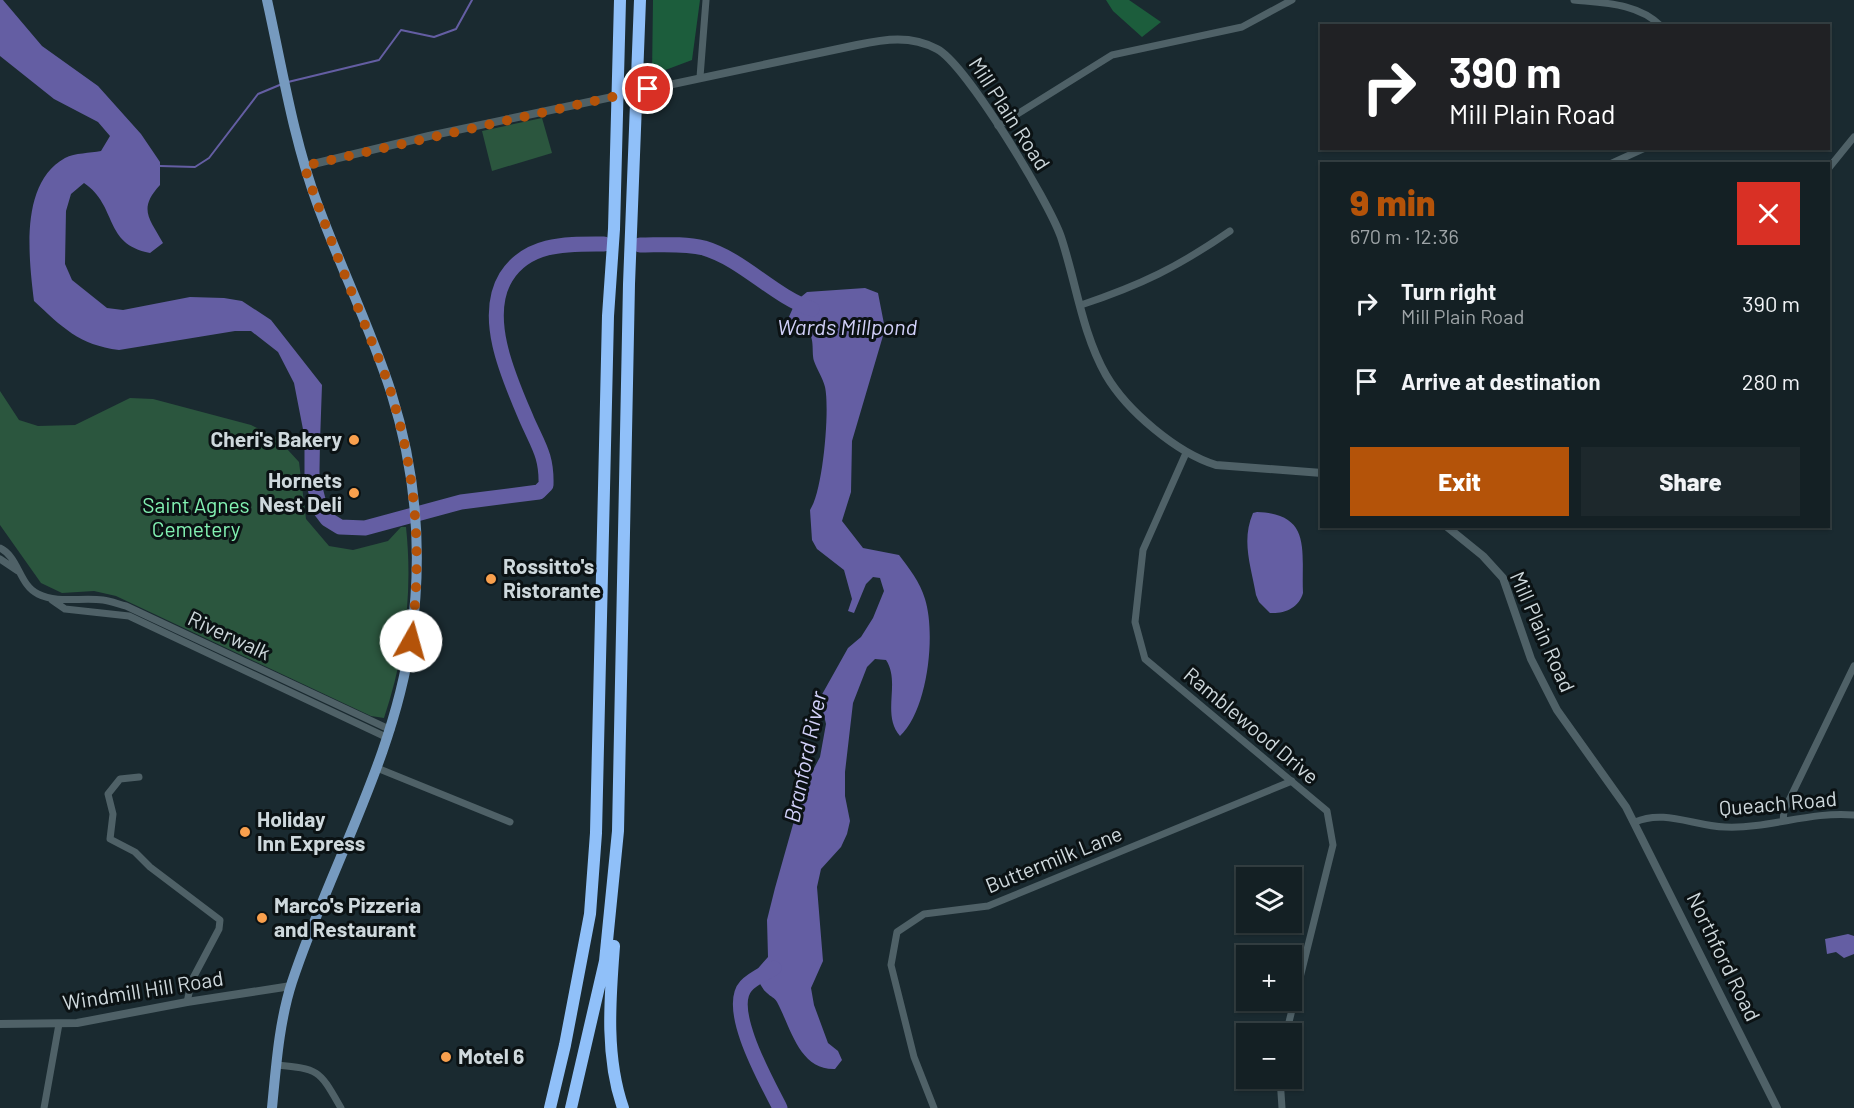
<!DOCTYPE html>
<html lang="en">
<head>
<meta charset="utf-8">
<style>
	body { margin:0; font-family:Barlow,sans-serif; background:#1d282c; color:#f1f3f6; height:100vh; display:flex; flex-direction:column; font-size:22px; white-space:nowrap }
	* { box-sizing:border-box; margin:0 }
	p { font-size:20px; color:#9da3a6 }
	.icon { flex:none; width:33px; height:33px; fill:none; stroke:currentColor; stroke-width:2; stroke-linecap:round; stroke-linejoin:round }
	.map { position:relative; flex:1; overflow:hidden }
	.panel { position:absolute; left:1320px; top:162px; width:510px; height:366px; display:flex; flex-direction:column; background:#142024; border-radius:0px; box-shadow:0 2px 4px #0004,0 0 0 2px #333e41 }
	.panel>* { flex:none }
	.banner { position:absolute; left:1320px; top:24px; width:510px; height:126px; border-radius:0px; box-shadow:0 2px 4px #0004,0 0 0 2px #333e41; background:#202124; color:#fff; overflow:hidden }
	.tools { position:absolute; left:1236px; top:867px; display:grid; gap:12px }
	.tools a { display:grid; place-items:center; width:66px; height:66px; border-radius:0px; background:#142024; box-shadow:0 2px 4px #0004,0 0 0 2px #333e41; font-size:30px }
	.pin { position:absolute; display:grid; place-items:center; width:51px; height:51px; color:#fff; margin:-26px; border:3px solid #fff; border-radius:50%; box-shadow:0 2px 6px #0007 }
	.me { position:absolute; width:66px; margin:-33px; rotate:7deg; stroke-linejoin:round; filter:drop-shadow(0 0 4px #0008) }
	.turn { display:flex; align-items:center; gap:21px; height:126px; padding:0 30px; font-size:27px }
	.turn .icon { width:78px; height:78px; stroke-width:2.5 }
	.turn b { display:block; font-size:42px; line-height:51px }
	.round { display:grid; place-items:center; flex:none; width:63px; height:63px; border-radius:0px; background:#1d282c }
	.head { display:flex; align-items:center; justify-content:space-between; height:102px; padding:0 30px }
	h1 { font-size:36px; font-weight:800; line-height:45px; color:#b45309 }
	.button { display:flex; gap:12px; margin-top:auto; padding:12px 30px }
	.button a { flex:1; height:69px; border-radius:0px; background:#b45309; color:#fff; font-size:24px; font-weight:800; line-height:69px; text-align:center }
	.button a+a { background:#1d282c; color:#f1f3f6 }
	ul { padding:0; list-style:none }
	li { display:flex; align-items:center; gap:18px; height:78px; padding:0 30px }
	li div { flex:1 }
	li b { display:block; font-size:22px }
	li em { font-style:normal }
	.map>svg:first-child { display:block }
	.green { fill:#2b563e }
	.forest { fill:#1c5d3c }
	.water { fill:#645ea3 }
	.lines { fill:none; stroke-linecap:round; stroke-linejoin:round }
	.stream { stroke:#645ea3; stroke-width:2 }
	.river { stroke:#645ea3; stroke-width:15 }
	.minor { stroke:#4f6167; stroke-width:7 }
	.tertiary { stroke:#4f6167; stroke-width:8 }
	.primary { stroke:#769abf; stroke-width:10 }
	.motorway { stroke:#90c0f9; stroke-width:12 }
	.route { stroke:#b45309; stroke-width:10; stroke-dasharray:0 18 }
	.poi-dot { fill:#f9a04d; stroke:#0b1214; stroke-width:2 }
	.labels { text-anchor:middle; stroke-width:6; stroke-linejoin:round; paint-order:stroke }
	.street-label { font-size:21px; fill:#ced8dc; stroke:#0b1214 }
	.poi-label { font-size:21px; font-weight:bold; fill:#ced8dc; stroke:#0b1214; text-anchor:start }
	.park-label { font-size:21px; fill:#82f1b2; stroke:#0b1214 }
	.water-label { font-size:22px; font-style:italic; fill:#d1d0f8; stroke:#0b1214 }
</style>
</head>
<body>
<div class="map">
<svg width="1854" height="1108" viewBox="0 0 1854 1108">
	<rect width="100%" height="100%" fill="#1a2a30"/>
	<path class="green" d="M542,118L552,153L492,171L482,131Z
		M0,391L19,420L38,426L75,425L130,398L153,399L251,425L277,438L299,462L306,519L329,546L353,550L388,541L401,527H406C413,593 405,655 384,718L371,716L116,596L94,591L62,593L41,583L0,525Z"/>
	<path class="forest" d="M653,0H700L692,60L652,75Z
		M1106,0H1129L1161,22L1142,37L1113,11Z"/>
	<path class="water" d="M0,0H3L42,46L98,86L141,134L160,162V185C138,209 149,218 163,243L150,253C103,244 118,206 84,183L71,194L66,211L65,264L72,280L107,308L123,310L190,297L224,298L242,301L271,320L322,385L319,470L308,455L294,383L278,352L251,331H235L119,350C79,345 62,327 34,301C29,259 19,183 65,158C75,153 90,153 101,151L110,136L98,122L54,99L0,56Z
		M865,288L878,293L885,329L852,441L851,492L842,521L863,548L899,555C909,568 920,582 925,599C936,634 928,710 900,736C881,714 901,683 886,660L875,659L867,667L853,703L845,772V796L850,821L847,834L841,847L821,869L817,887L823,961L811,988L814,1005L828,1043L838,1051L842,1060L835,1069C799,1070 791,1028 777,1002C774,997 771,997 767,993C761,988 758,979 754,973L768,957L767,920L775,888L803,789L820,757L826,724L820,698L848,648L861,637L873,618L884,591L880,578L873,577L866,584L854,613L848,611L852,599L844,570L817,549L812,540L810,510C823,492 830,409 825,387C823,378 817,370 814,361C811,350 816,338 805,327C801,324 793,322 788,319L796,301L807,292Z
		M1257,512C1313,514 1301,552 1303,593C1299,608 1284,614 1270,613L1259,602L1256,595C1251,566 1241,541 1253,513Z
		M1848,934L1854,936V954L1844,958L1836,952L1827,954L1825,939Z"/>
	<g class="lines">
		<path class="stream" d="M288,82L379,60L401,30L434,37L456,29L472,0
			M160,166L195,167L209,158L258,94L282,84"/>
		<path class="river" d="M640,245C660,245 684,243 704,248C744,260 773,296 812,309
			M312,441V477L321,511L327,519L340,527L365,528L461,502L539,492L546,485C547,456 538,445 527,420C510,380 481,318 506,277C528,242 568,244 604,244
			M774,968C766,973 753,978 746,986C725,1009 768,1084 780,1108"/>
		<path class="minor" d="M1574,0C1604,3 1638,3 1661,26
			M700,77L706,0
			M998,126L1112,55L1242,27L1292,0
			M1610,164L1645,148
			M1828,169L1854,137
			M1081,305C1141,285 1178,267 1230,231
			M1186,453L1143,550L1135,622L1145,659L1327,811L1333,845L1286,1034
			M0,548C19,557 19,585 38,594C58,604 81,597 103,600C111,601 118,604 126,606L391,730
			M0,559L18,571
			M52,600L65,609L129,616L388,738
			M377,768L510,822
			M139,777L120,779L108,794L113,814L110,839L135,852L150,867L220,920L219,929L192,980L187,1002
			M1783,821L1784,811L1794,790L1854,666
			M1635,822C1664,809 1694,826 1725,827C1769,829 1810,811 1854,815
			M276,1065C320,1069 319,1070 341,1108
			M1280,1078L1282,1108
			M44,1108L59,1024
			M934,1108L914,1057L891,965L897,932L924,914L988,906L1292,781"/>
		<path class="tertiary" d="M305,166L429,136L857,45C885,39 911,35 937,49C966,64 1049,202 1061,237C1076,282 1082,333 1106,375C1127,411 1177,453 1216,465L1322,473
			M1446,526L1483,556L1503,578L1531,659L1557,710L1626,807L1777,1108
			M0,1024L77,1023L187,1002L291,986"/>
		<path class="primary" d="M267,0C282,67 293,138 317,203C340,266 370,327 391,392C416,471 423,555 411,638C394,759 330,867 292,982C279,1022 276,1067 272,1108"/>
		<path class="motorway" d="M614,946C610,999 605,1056 623,1108
			M550,1108L565,1045L590,914L596,833L608,316L614,229L620,0
			M571,1108L605,961L618,831L629,284L640,0"/>
	</g>
	<g class="lines">
		<path class="route" d="M411,641C422,561 417,483 395,406C387,376 374,348 363,320C342,269 322,218 304,166L648,89"/>
	</g>
	<g class="poi-dot">
		<circle cx="354" cy="440" r="6"/>
		<circle cx="354" cy="493" r="6"/>
		<circle cx="491" cy="579" r="6"/>
		<circle cx="245" cy="832" r="6"/>
		<circle cx="262" cy="918" r="6"/>
		<circle cx="446" cy="1057" r="6"/>
	</g>
	<g class="labels">
		<g class="street-label">
			<text transform="translate(1009 114) rotate(57)" y="7">Mill Plain Road</text>
			<text transform="translate(1542 632) rotate(66)" y="7">Mill Plain Road</text>
			<text transform="translate(229 636) rotate(25)" y="7">Riverwalk</text>
			<text transform="translate(1251 726) rotate(40)" y="7">Ramblewood Drive</text>
			<text transform="translate(1778 804) rotate(-5)" y="7">Queach Road</text>
			<text transform="translate(1054 860) rotate(-22)" y="7">Buttermilk Lane</text>
			<text transform="translate(1723 957) rotate(64)" y="7">Northford Road</text>
			<text transform="translate(143 991) rotate(-9)" y="7">Windmill Hill Road</text>
		</g>
		<g class="poi-label">
			<text x="342" y="447" text-anchor="end">Cheri's Bakery</text>
			<text x="342" y="488" text-anchor="end">Hornets<tspan x="342" dy="24">Nest Deli</tspan></text>
			<text x="503" y="574">Rossitto's<tspan x="503" dy="24">Ristorante</tspan></text>
			<text x="257" y="827">Holiday<tspan x="257" dy="24">Inn Express</tspan></text>
			<text x="274" y="913">Marco's Pizzeria<tspan x="274" dy="24">and Restaurant</tspan></text>
			<text x="458" y="1064">Motel 6</text>
		</g>
		<g class="park-label">
			<text x="196" y="513">Saint Agnes<tspan x="196" dy="24">Cemetery</tspan></text>
		</g>
		<g class="water-label">
			<text x="847" y="335">Wards Millpond</text>
			<text transform="translate(805 757) rotate(-78)" y="8">Branford River</text>
		</g>
	</g>
</svg>
<div class="tools">
<a><svg class="icon" aria-label="layers" viewBox="0 0 24 24"><path d="M12 4l9 5-9 5-9-5zM3 14l9 5 9-5"/></svg></a>
<a>+</a>
<a>−</a>
</div>
<div class="pin" style="left:648px;top:89px;background:#d93025"><svg class="icon" aria-label="arrive" viewBox="0 0 24 24"><path d="M6 21V4h12l-3 4 3 4H6"/></svg></div>
<svg class="me" style="left:411px;top:641px" viewBox="-20 -20 40 40"><circle r="19" fill="#fff"/><path d="M0-13L10 11 0 6-10 11z" fill="#b45309"/></svg>
<div class="banner">
<div class="turn"><svg class="icon" aria-label="right" viewBox="0 0 24 24"><path d="M7 20v-9h11M14 6l5 5-5 5"/></svg><div><b>390 m</b>Mill Plain Road</div></div>
</div>
<section class="panel">
<div class="head"><div><h1>9 min</h1><p>670 m · 12:36</p></div><a class="round" style="background:#d93025;color:#fff"><svg class="icon" aria-label="close" viewBox="0 0 24 24"><path d="M6 6l12 12M18 6L6 18"/></svg></a></div>
<ul>
<li><svg class="icon" aria-label="right" viewBox="0 0 24 24"><path d="M7 20v-9h11M14 6l5 5-5 5"/></svg><div><b>Turn right</b><p>Mill Plain Road</p></div><em>390 m</em></li>
<li><svg class="icon" aria-label="arrive" viewBox="0 0 24 24"><path d="M6 21V4h12l-3 4 3 4H6"/></svg><div><b>Arrive at destination</b></div><em>280 m</em></li>
</ul>
<div class="button"><a>Exit</a><a>Share</a></div>
</section>
</div>
</body>
</html>
